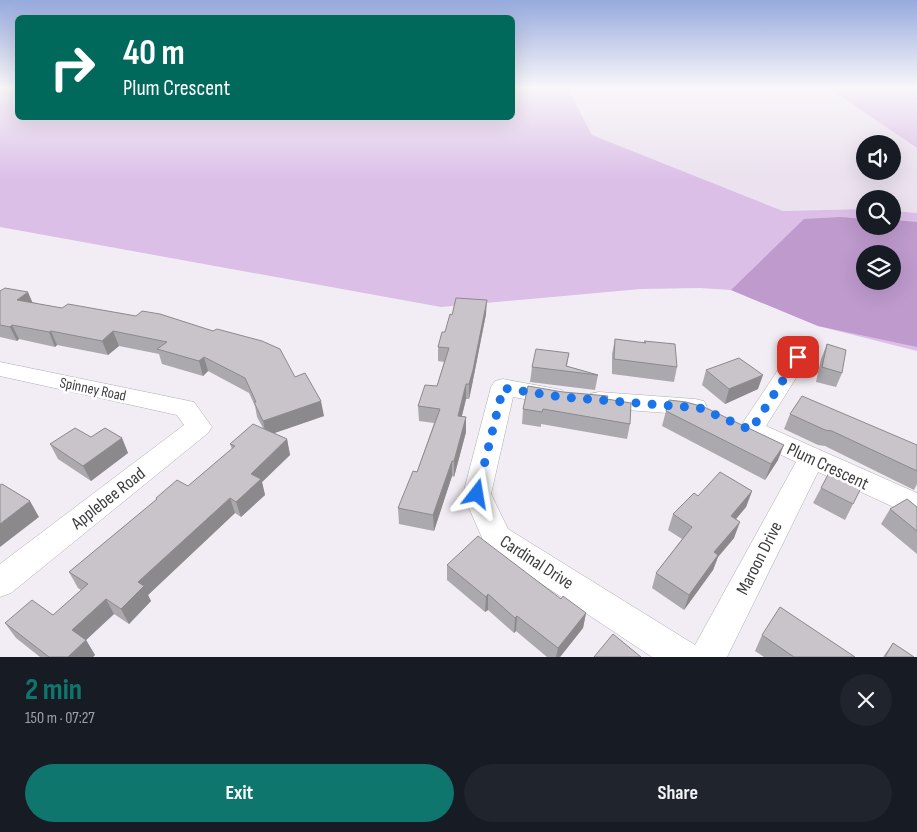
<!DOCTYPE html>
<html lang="en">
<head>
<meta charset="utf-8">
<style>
	body { margin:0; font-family:"Sofia Sans Condensed",sans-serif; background:#20242c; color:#f1f3f6; height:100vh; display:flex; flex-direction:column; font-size:19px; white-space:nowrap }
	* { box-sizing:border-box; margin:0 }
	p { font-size:16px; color:#9ea1a6 }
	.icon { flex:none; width:28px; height:28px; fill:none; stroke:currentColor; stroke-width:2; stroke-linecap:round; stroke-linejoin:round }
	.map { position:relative; height:657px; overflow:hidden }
	.drawer { display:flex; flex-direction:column; background:#171b24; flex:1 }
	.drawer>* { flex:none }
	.hud { position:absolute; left:15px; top:15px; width:500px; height:105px; border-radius:8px; box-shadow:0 5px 20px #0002; background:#00695c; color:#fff; overflow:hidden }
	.buttons { position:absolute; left:856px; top:135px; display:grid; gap:10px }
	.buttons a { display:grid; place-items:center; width:45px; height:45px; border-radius:50%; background:#171b24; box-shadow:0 5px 20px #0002; font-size:25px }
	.pin { position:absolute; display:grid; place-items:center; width:42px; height:42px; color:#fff; margin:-21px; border-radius:10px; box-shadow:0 2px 8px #0006 }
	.me { position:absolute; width:55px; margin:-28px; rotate:14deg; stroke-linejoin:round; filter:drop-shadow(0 0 4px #0008) }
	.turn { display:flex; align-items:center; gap:18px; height:105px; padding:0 25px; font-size:22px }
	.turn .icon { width:65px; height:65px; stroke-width:2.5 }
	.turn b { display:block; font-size:35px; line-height:42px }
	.round { display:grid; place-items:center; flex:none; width:52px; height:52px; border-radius:26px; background:#20242c }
	.head { display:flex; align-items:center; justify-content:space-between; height:85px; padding:0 25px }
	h1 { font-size:30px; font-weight:700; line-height:38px; color:#0f766e }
	.action { display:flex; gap:10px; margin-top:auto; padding:10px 25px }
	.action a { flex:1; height:58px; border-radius:30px; background:#0f766e; color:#fff; font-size:20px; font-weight:700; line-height:58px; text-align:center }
	.action a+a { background:#20242c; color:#f1f3f6 }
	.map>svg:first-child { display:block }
	.built { fill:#ebe1ef; fill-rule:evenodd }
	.green { fill:#dbbfe7; fill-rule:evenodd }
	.water { fill:#be9acd; fill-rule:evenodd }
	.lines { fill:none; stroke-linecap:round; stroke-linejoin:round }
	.minor-casing { stroke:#b0acb2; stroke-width:1 }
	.minor { fill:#fff; fill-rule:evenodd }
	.wall { fill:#aca9ae }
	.shaded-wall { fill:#8c898d }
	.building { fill:#c8c4ca; stroke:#8c898d }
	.route { stroke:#1a73e8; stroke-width:9; stroke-dasharray:0 16.2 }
	.labels { text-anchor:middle; stroke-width:5; stroke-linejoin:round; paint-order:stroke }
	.street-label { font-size:15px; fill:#3e3c3f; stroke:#fff }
	.near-street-label { font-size:18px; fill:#3e3c3f; stroke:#fff }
</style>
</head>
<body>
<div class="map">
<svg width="917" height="657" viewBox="0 0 917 657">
	<rect width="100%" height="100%" fill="#f2edf4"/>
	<path class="built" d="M567,87H827L917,148V213L893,211L892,199H865V209L783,211L592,135ZM865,144H892V171H865Z"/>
	<path class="green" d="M0,87H17L18,118H512L513,87H567L592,135L783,211L865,209V226H892L893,211L917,213V351L818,326L731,290L700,288L641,289L441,307L0,227ZM865,254H892V281H865Z
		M827,87H917V148Z"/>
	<path class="water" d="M840,217L865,219V226H892L893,220L917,222V347L818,326L731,290L804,219ZM865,254H892V281H865Z"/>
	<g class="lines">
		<g class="minor-casing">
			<path id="minor" d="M798,350L806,352L809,357L766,426L917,493V518L818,472L727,657H652L486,547L463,494L491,387L495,381L503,379L562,390L565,396L562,402L553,404L513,397L491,494L508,529L695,645L796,462L742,436L738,430L790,352Z
				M0,362L194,402L212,427L208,433L11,593L0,597V564L184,425L177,415L0,376Z
				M599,392L695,399L704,401L707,407L704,413L695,415L599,408L590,406L587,400L590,394Z"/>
		</g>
		<use href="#minor" class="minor"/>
	</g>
	<path class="wall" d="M0,291L32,302L295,377L324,416L274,433L287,439L290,455L262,482L265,495L241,517L235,513L148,595L151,601L129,624L114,614L86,640L95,655L93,657H40L16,638L5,623L53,615L81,590L78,588L69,572L156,500V498L188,486L232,449L230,444L263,428L257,417L255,406L249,393L208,371L203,376L162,364L159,354L119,346L108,355L57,345L55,347L19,339L17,341L0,337Z
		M486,314L472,385L469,399H466L462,416L466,417V432L454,477L452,476L434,531L399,524L398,508L417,472L434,423L419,421L418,406L437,386L444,362L438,361V347L452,315Z
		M615,339L644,343V341L677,367L674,382L612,374V354Z
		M827,344L842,373L836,387L816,382L821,359Z
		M569,353L567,366L598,375L595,390L530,382L532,367Z
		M706,370L758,389L725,404L702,385Z
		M607,399L630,424L627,439L541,424V427L522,424L523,409Z
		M666,411L778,460L765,480L662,426Z
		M790,414L917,445V484L914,490L825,446L818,445L784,429Z
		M91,437L122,438L128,453L91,481L58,459L50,444Z
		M821,488L853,504L845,520L813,503Z
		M752,491L746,507L736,519L734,538L718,557L713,570L684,610L652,588L656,573L682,539L668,530L673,514L698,496Z
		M917,507V554L881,524L890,509Z
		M447,565L561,599L586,613L583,628L560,657H547L516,631L514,633L488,610L485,612L447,580Z
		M762,635L855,657H764L755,651Z
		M893,643L914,657H883Z"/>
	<path class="shaded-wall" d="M28,292L34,306L17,300Z
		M487,300L486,314L472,385L469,399V384Z
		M12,325L19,339L17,341L10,327Z
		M51,331L57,345L55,347L49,332Z
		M113,331L119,346L108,355L102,341Z
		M204,357L208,371L203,376L199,361Z
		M763,375L758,389L725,404L729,389Z
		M466,384V399L458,431V416Z
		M321,401L324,416L266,436L263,421Z
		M466,417V432L454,477V461Z
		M122,438L128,453L91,481L83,466Z
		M287,439L290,455L262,482L265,495L241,517L236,502L251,474Z
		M784,445L778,460L765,480L771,464Z
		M452,461V476L434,531L433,515Z
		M752,491L746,507L725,532L731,516Z
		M230,498L235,513L148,595L151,601L129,624L121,609L138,582Z
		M30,501L39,517L0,547V524Z
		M740,522L734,538L718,557L713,570L684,610L689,595L714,552Z
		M488,594V610L485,612L486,597Z
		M106,599L114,614L86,640L95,655L93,657H68L72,630Z
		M586,613L583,628L560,657H556L558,648Z
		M517,616L516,631L514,633L515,618Z"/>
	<path class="building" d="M5,288L28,292L17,300L62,308L68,304L136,316L142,311L160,314L213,331L217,329L262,341L280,349L295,377L305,373L321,401L263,421L254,402H256L245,378L204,357L199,361L157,349L167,342L113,331L102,341L51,331L49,332L12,325L10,327L0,325V291Z
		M456,298L487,300L473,370L469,384H466L458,416L466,417L454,461H452L433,515L398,508L413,471L417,472L440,409L418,406L425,385L437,386L449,348L438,347L442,332H445L450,314L452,315Z
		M615,339L646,343L644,341L675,344L677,367L614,359Z
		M827,344L846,350L842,373L822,367Z
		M536,349L569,353L566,366L598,375L532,367Z
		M739,358L763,375L729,389L706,370Z
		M528,386L563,392L608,396L607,399L631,403L630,424L543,409L542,412L523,409Z
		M802,396L917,445V471L832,431L825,430L790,414Z
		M669,400L686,402L704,407L784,445L771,464L666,411Z
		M253,424L287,439L251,474L261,479L236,502L230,498L138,582L144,586L121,609L106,599L72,630L86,640L68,657H49L5,623L32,600L53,615L88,584L69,572L157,499L156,498L177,480L188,486L235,446L230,444Z
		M75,428L91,437L105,428L122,438L83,466L50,444Z
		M831,469L863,484L853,504L821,488Z
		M720,472L752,491L731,516L740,522L714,552L718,555L689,595L656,573L692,527L673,514L694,493L698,496Z
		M2,484L30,501L0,524V485Z
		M907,499L917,507V531L890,509Z
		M478,536L561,599L563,596L586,613L558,648L517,616L515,618L488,594L486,597L447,565Z
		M780,607L855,657H794L762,635Z
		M613,634L641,657H594Z
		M893,643L914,657H885Z"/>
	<linearGradient id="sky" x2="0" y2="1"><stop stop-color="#97aadd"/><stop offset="0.49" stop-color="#f9f7fa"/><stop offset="1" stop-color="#f9f7fa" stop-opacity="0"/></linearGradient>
	<rect width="917" height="179" fill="url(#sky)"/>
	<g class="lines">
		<path class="route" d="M477,494L503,388L561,397L700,408L751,430L798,357"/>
	</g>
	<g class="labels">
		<g class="street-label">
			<text transform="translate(93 389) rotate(12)" y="5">Spinney Road</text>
		</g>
		<g class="near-street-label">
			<text transform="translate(828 466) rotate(25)" y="6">Plum Crescent</text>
			<text transform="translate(108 498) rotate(-38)" y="6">Applebee Road</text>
			<text transform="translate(759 558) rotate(-63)" y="6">Maroon Drive</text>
			<text transform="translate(537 562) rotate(33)" y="6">Cardinal Drive</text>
		</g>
	</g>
</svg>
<div class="buttons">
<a><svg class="icon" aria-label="sound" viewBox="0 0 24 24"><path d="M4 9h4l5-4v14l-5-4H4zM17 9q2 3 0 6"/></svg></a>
<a><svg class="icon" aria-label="search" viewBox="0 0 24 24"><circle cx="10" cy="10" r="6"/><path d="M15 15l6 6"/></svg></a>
<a><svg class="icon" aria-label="layers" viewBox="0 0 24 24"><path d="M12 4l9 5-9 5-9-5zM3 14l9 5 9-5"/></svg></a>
</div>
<div class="pin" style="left:798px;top:357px;background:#d93025"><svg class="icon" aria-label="arrive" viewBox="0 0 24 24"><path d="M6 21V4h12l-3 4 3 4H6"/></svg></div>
<svg class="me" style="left:477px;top:494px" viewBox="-20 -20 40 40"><path d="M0-17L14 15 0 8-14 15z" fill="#1a73e8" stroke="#fff" stroke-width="4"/></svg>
<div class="hud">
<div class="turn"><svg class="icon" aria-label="right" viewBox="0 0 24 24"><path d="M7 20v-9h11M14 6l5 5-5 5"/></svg><div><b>40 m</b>Plum Crescent</div></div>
</div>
</div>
<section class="drawer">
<div class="head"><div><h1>2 min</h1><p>150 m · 07:27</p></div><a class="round"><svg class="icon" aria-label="close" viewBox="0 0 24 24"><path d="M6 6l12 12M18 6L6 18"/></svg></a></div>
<div class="action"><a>Exit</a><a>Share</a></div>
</section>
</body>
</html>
